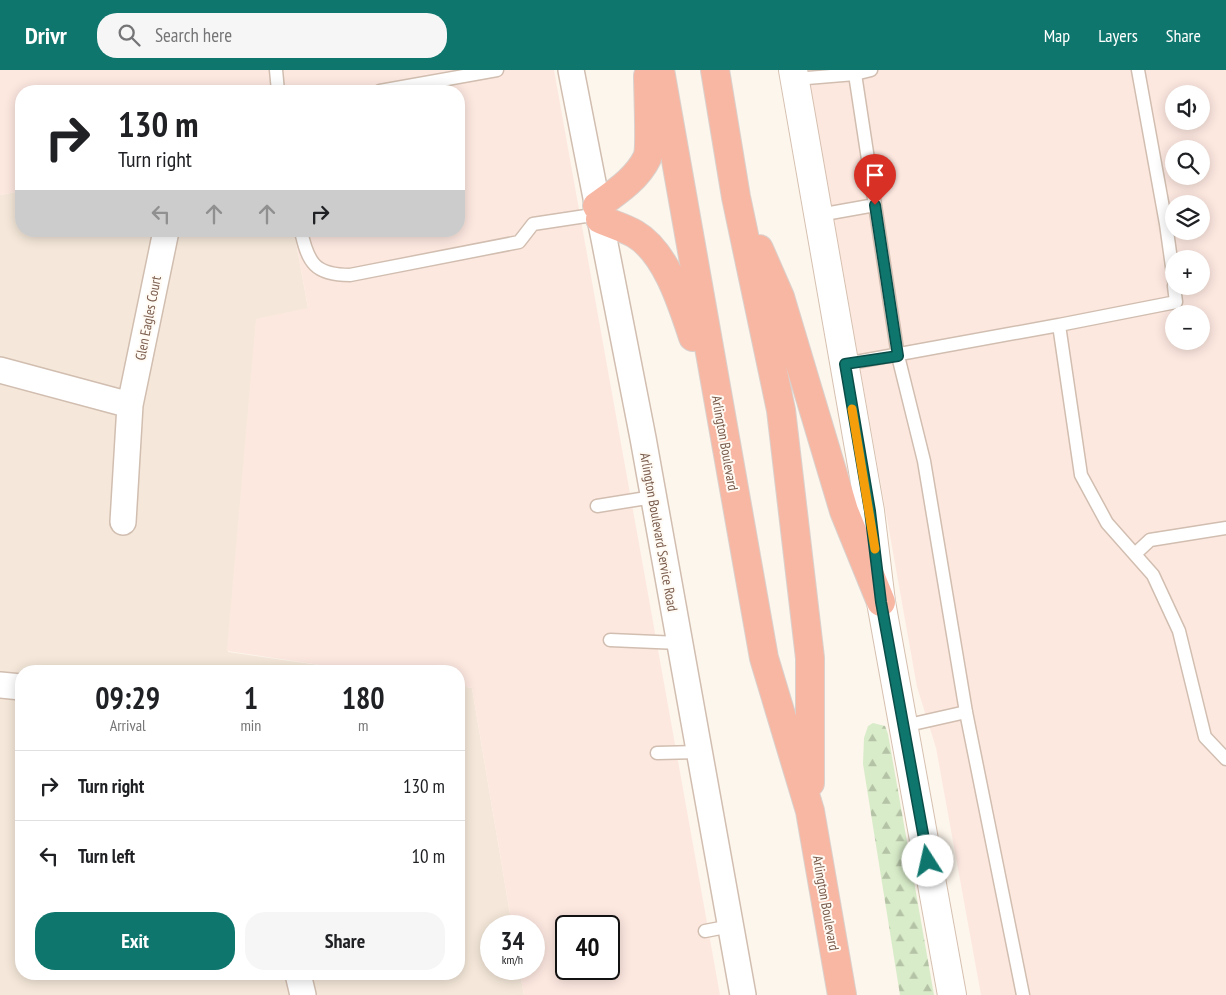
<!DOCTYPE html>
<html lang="en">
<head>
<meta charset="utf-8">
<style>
	body { margin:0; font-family:"PT Sans Narrow",sans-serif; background:#f6f6f6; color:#202124; height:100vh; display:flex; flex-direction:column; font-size:19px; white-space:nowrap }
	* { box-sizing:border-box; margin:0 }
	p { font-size:16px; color:#757577 }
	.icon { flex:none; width:28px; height:28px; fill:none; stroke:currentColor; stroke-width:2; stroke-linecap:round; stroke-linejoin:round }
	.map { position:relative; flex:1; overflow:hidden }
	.details { position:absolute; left:15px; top:595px; width:450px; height:315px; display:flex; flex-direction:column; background:#fff; border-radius:20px; box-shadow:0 2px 12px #0003 }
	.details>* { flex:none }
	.hud { position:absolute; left:15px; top:15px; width:450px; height:152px; border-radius:20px; box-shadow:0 2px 12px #0003; background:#fff; color:#202124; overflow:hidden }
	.fabs { position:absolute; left:1165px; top:15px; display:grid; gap:10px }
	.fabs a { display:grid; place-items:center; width:45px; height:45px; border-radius:50%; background:#fff; box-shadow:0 2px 12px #0003; font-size:25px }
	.speed { position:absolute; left:480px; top:845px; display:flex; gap:10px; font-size:25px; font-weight:700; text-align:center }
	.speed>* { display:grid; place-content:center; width:65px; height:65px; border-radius:50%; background:#fff; box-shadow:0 2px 12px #0003; line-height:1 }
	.speed small { font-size:12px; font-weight:400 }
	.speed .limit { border:2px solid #111; border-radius:8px; background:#fff; color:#111 }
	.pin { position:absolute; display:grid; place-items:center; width:42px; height:42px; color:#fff; margin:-51px -21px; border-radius:50% 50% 50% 0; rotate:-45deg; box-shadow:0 0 5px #0007 }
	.pin .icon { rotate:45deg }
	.me { position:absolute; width:55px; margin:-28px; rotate:350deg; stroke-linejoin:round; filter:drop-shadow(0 0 4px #0008) }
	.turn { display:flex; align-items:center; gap:18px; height:105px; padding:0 20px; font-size:22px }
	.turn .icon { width:65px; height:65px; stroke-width:2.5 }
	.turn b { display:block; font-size:35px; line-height:42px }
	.lanes { display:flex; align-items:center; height:48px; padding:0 20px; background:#0003; justify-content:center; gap:25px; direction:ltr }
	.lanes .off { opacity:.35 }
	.eta { display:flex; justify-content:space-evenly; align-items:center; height:85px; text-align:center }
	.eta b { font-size:30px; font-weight:600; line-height:35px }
	.button { display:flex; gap:10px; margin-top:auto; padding:10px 20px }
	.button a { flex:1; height:58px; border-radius:20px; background:#0f766e; color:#fff; font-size:20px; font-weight:600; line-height:58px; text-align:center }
	.button a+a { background:#f6f6f6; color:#202124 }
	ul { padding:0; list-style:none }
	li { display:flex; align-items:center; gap:15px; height:70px; padding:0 20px; border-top:1px solid #e0e0e0 }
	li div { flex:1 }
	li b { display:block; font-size:19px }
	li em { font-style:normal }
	header { display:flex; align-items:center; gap:30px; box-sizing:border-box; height:70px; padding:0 25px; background:#0f766e; color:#fff }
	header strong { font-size:24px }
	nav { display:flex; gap:28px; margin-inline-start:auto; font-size:18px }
	.search { width:350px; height:45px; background:#f6f6f6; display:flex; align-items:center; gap:12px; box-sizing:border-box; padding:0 18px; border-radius:20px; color:#757577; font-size:19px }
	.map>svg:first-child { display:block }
	.residential { fill:#f5e8da }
	.commercial { fill:#fde8e0; fill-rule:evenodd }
	.forest { fill:url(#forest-firs) }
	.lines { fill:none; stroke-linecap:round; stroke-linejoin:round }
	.lane-casing { stroke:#d1beb0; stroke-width:15 }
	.street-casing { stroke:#d1beb0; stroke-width:28 }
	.secondary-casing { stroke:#d6c0b0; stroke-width:30 }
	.highway-casing { stroke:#dad1cd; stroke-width:30 }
	.lane { stroke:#fff; stroke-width:12 }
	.street { stroke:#fff; stroke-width:25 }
	.secondary { stroke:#fff; stroke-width:28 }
	.highway { stroke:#f7b7a3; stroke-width:28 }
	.route-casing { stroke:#0a4d48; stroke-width:12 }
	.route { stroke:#0f766e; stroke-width:9 }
	.slow { stroke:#f59e0b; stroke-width:9 }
	.labels { text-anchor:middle; stroke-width:4; stroke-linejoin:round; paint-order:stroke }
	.street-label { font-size:14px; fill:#7a5c4d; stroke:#fffaf3 }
</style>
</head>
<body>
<header>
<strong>Drivr</strong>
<div class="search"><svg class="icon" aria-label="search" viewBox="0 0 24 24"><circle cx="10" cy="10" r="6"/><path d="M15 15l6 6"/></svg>Search here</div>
<nav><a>Map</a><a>Layers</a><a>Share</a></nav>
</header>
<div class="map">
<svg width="1226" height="925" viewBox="0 0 1226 925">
	<defs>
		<pattern id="forest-firs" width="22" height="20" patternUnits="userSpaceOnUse" patternTransform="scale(1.25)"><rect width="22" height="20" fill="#d8ecc9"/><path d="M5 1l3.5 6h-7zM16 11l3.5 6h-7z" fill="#b4c2a5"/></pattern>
	</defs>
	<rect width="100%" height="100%" fill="#fdf6ec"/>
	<path class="residential" d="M21,121V161H294L308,238L228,582L360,601H21V904H459V616L472,618L512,856H491V899H519L524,925H0V125Z"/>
	<path class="commercial" d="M0,0H554L720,925H524L519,899H534V856H512L472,618L459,616V601H360L227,581L256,249L308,238L294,161H459V21H21V121L0,125ZM566,856H609V899H566Z
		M807,0H1226V925H981L936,678L917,617ZM1174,24H1201V51H1174ZM1174,79H1201V106H1174ZM1174,134H1201V161H1174ZM1174,189H1201V216H1174ZM1174,244H1201V271H1174Z"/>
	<path class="forest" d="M873,653L885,656L888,664L934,925H900L863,694L864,668L868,656Z"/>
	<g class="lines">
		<g class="lane-casing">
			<path id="lane" d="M276,0L278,21
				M1138,0L1166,154L1174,211
				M855,4L898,286L924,391L966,642L1023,925
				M795,9L855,4L871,0
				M380,21L497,0
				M819,145L875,135
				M301,161C308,193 315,205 350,205L519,172L533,154L599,144
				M1174,216L1176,232L1059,255L1081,405L1107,453L1153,505L1179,561L1205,667L1226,689
				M845,294L1059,255
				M597,436L653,427
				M1135,484L1150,470L1226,458
				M610,570L679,573
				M904,656L966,642
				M657,683L699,682
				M705,861L731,856"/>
		</g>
		<g class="street-casing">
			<path id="street" d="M571,0L643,368L743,925
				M0,300L130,335
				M123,452L130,335L166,161
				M0,615L21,617
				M298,904L303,925"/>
		</g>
		<g class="secondary-casing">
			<path id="secondary" d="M793,0L870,441L881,532L952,925"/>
		</g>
		<g class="highway-casing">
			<path id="highway" d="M660,0L764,588L810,741L842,925
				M715,0L736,127L781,340L810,588V713
				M597,136C615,123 637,109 647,88C651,79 648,21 648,6
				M600,149C611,154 625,158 635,164C666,182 682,234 693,267
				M759,179L780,227L844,441L881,532"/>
		</g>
		<use href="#lane" class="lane"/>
		<use href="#street" class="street"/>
		<use href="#secondary" class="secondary"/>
		<use href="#highway" class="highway"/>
	</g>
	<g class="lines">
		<g class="route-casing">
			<path id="route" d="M875,135L898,286L845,294L870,441L881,532L928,791"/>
		</g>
		<use href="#route" class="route"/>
		<path class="slow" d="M852,339L875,479"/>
	</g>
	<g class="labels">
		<g class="street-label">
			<text transform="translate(148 248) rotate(-79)" y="5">Glen Eagles Court</text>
			<text transform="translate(725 373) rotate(80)" y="5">Arlington Boulevard</text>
			<text transform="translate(659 462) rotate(80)" y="5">Arlington Boulevard Service Road</text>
			<text transform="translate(826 833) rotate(80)" y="5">Arlington Boulevard</text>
		</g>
	</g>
</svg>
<div class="fabs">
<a><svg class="icon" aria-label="sound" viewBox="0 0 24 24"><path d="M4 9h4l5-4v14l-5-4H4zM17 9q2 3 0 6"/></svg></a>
<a><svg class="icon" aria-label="search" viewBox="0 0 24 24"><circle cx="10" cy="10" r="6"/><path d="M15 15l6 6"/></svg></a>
<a><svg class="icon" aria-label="layers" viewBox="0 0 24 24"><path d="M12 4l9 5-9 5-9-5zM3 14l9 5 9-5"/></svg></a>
<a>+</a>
<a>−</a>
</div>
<div class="speed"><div>34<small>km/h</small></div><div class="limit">40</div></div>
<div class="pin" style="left:875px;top:135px;background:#d93025"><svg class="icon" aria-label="arrive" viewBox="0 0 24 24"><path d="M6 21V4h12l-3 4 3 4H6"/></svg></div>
<svg class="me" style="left:928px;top:791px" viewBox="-20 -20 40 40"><circle r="19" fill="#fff"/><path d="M0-13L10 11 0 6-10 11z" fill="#0f766e"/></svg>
<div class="hud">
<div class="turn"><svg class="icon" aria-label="right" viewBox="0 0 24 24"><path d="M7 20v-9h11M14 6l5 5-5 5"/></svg><div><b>130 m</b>Turn right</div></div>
<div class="lanes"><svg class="icon off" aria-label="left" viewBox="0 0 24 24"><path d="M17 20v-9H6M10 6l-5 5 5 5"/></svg><svg class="icon off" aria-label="ahead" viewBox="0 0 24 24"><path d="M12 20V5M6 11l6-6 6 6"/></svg><svg class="icon off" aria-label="ahead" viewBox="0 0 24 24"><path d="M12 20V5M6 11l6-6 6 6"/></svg><svg class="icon" aria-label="right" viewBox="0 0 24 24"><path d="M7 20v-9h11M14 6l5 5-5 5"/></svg></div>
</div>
<section class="details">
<div class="eta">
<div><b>09:29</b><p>Arrival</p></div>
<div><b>1</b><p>min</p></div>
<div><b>180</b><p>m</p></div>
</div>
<ul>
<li><svg class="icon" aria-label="right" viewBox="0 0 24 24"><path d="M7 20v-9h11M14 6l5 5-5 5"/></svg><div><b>Turn right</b></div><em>130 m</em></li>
<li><svg class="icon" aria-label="left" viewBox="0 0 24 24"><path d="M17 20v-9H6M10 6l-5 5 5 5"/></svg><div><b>Turn left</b></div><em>10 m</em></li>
</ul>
<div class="button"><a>Exit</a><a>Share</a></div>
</section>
</div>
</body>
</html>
